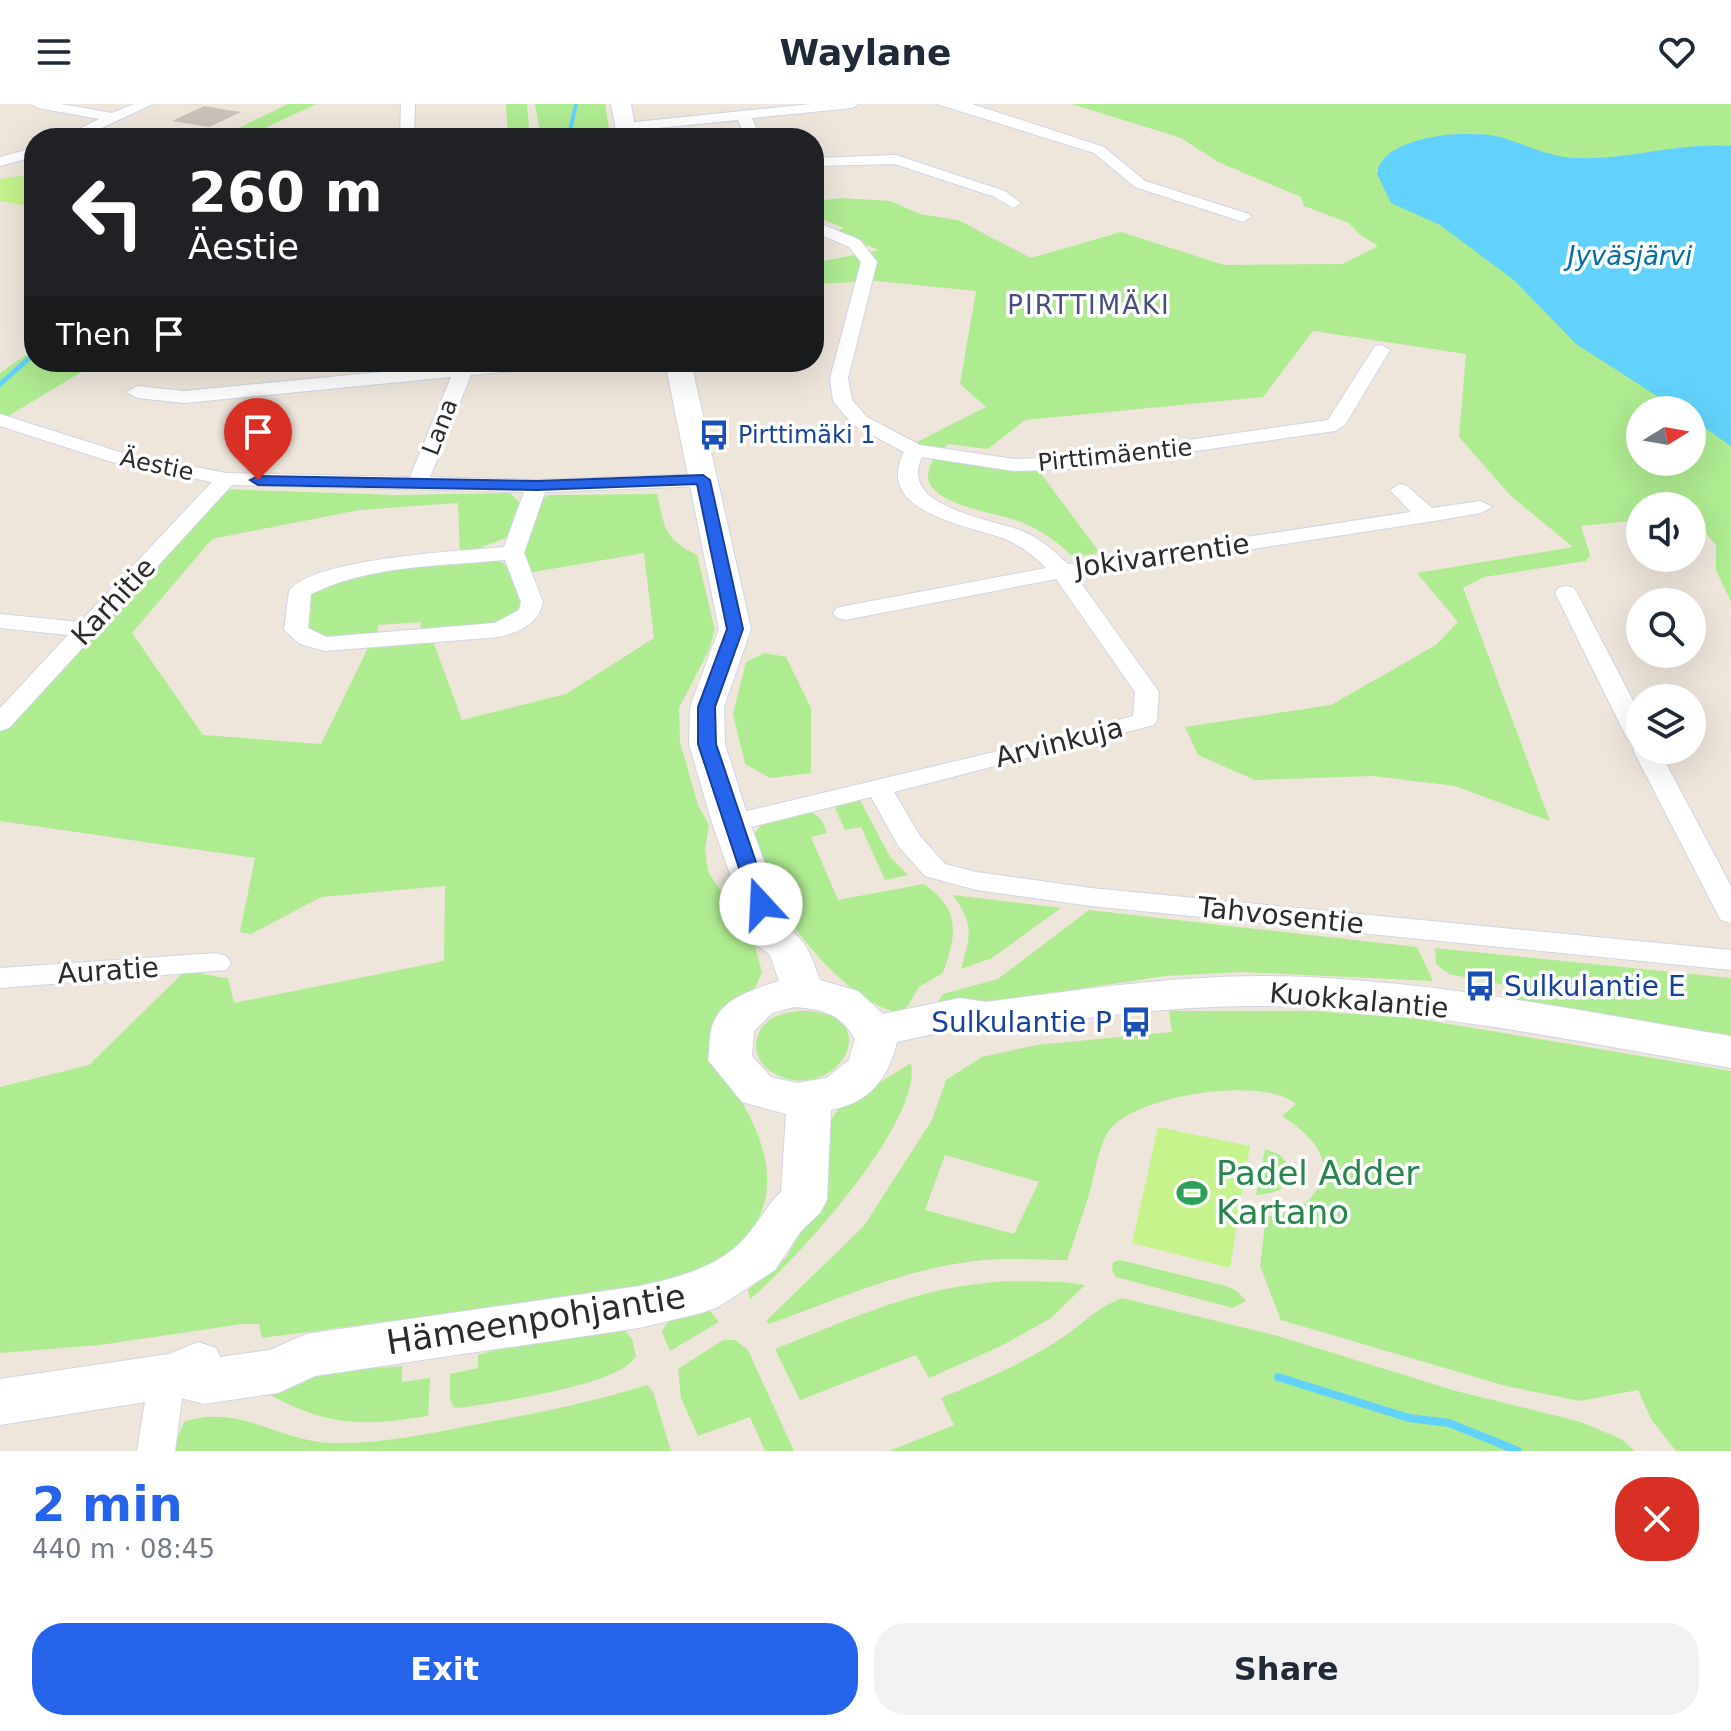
<!DOCTYPE html>
<html lang="en">
<head>
<meta charset="utf-8">
<style>
	body { margin:0; font-family:"DejaVu Sans",sans-serif; background:#f2f2f3; color:#1f2937; height:100vh; display:flex; flex-direction:column; font-size:30px; white-space:nowrap }
	* { box-sizing:border-box; margin:0 }
	p { font-size:26px; color:#747a83 }
	.icon { flex:none; width:44px; height:44px; fill:none; stroke:currentColor; stroke-width:2; stroke-linecap:round; stroke-linejoin:round }
	.map { position:relative; height:1347px; overflow:hidden }
	.side { display:flex; flex-direction:column; background:#fff; flex:1 }
	.side>* { flex:none }
	.guide { position:absolute; left:24px; top:24px; width:800px; height:244px; border-radius:32px; box-shadow:0 8px 32px #0002; background:#202124; color:#fff; overflow:hidden }
	.needle { width:52px; rotate:79deg }
	.tools { position:absolute; left:1626px; top:292px; display:grid; gap:16px }
	.tools a { display:grid; place-items:center; width:80px; height:80px; border-radius:50%; background:#fff; box-shadow:0 8px 32px #0002; font-size:40px }
	.pin { position:absolute; display:grid; place-items:center; width:68px; height:68px; color:#fff; margin:-82px -34px; border-radius:50% 50% 50% 0; rotate:-45deg; box-shadow:0 0 8px #0007 }
	.pin .icon { rotate:45deg }
	.me { position:absolute; width:88px; margin:-44px; rotate:340deg; stroke-linejoin:round; filter:drop-shadow(0 0 6px #0008) }
	.turn { display:flex; align-items:center; gap:28px; height:168px; padding:0 32px; font-size:36px }
	.turn .icon { width:104px; height:104px; stroke-width:2.5 }
	.turn b { display:block; font-size:56px; line-height:68px }
	.then { display:flex; align-items:center; height:76px; padding:0 32px; background:#0003; gap:16px; font-size:30px }
	.round { display:grid; place-items:center; flex:none; width:84px; height:84px; border-radius:32px; background:#f2f2f3 }
	.headline { display:flex; align-items:center; justify-content:space-between; height:136px; padding:0 32px }
	h1 { font-size:48px; font-weight:800; line-height:60px; color:#2563eb }
	.action { display:flex; gap:16px; margin-top:auto; padding:16px 32px }
	.action a { flex:1; height:92px; border-radius:32px; background:#2563eb; color:#fff; font-size:32px; font-weight:800; line-height:92px; text-align:center }
	.action a+a { background:#f2f2f3; color:#1f2937 }
	header { display:flex; justify-content:space-between; align-items:center; height:104px; padding:0 32px; background:#fff; font-size:36px; font-weight:800 }
	.map>svg:first-child { display:block }
	.green { fill:#afeb91; fill-rule:evenodd }
	.pitch { fill:#c6f38c }
	.water { fill:#62d2fc }
	.lines { fill:none; stroke-linecap:round; stroke-linejoin:round }
	.stream-far2 { stroke:#62d2fc; stroke-width:4 }
	.stream-far1 { stroke:#62d2fc; stroke-width:5 }
	.stream { stroke:#62d2fc; stroke-width:8 }
	.building { fill:#c9c3bb }
	.street-casing { stroke:#d0d4e5; stroke-width:2 }
	.secondary-casing { stroke:#d0d4e5; stroke-width:2 }
	.street { fill:#fff; fill-rule:evenodd }
	.secondary { fill:#fff; fill-rule:evenodd }
	.route { fill:#2563eb; stroke:#184099; stroke-width:2 }
	.labels { text-anchor:middle; stroke-width:7; stroke-linejoin:round; paint-order:stroke }
	.far-street-label { font-size:24px; fill:#2b2b2b; stroke:#fff }
	.far-transit-label { font-size:24px; fill:#164399; stroke:#fff; text-anchor:start }
	.far-water-label { font-size:26px; font-style:italic; fill:#006da9; stroke:#fff }
	.far-quarter-label { font-size:26px; letter-spacing:2px; fill:#465080; stroke:#fff }
	.street-label { font-size:28px; fill:#2b2b2b; stroke:#fff }
	.transit-label { font-size:28px; fill:#164399; stroke:#fff; text-anchor:start }
	.near-leisure-label { font-size:34px; fill:#27864d; stroke:#fff; text-anchor:start }
	.near-street-label { font-size:34px; fill:#2b2b2b; stroke:#fff }
</style>
</head>
<body>
<header><svg class="icon" aria-label="menu" viewBox="0 0 24 24"><path d="M4 6h16M4 12h16M4 18h16"/></svg>Waylane<svg class="icon" aria-label="heart" viewBox="0 0 24 24"><path d="M12 20l-8-8c-3-5 5-10 8-4 3-6 11-1 8 4z"/></svg></header>
<div class="map">
<svg width="1731" height="1347" viewBox="0 0 1731 1347">
	<rect width="100%" height="100%" fill="#eee6db"/>
	<path class="green" d="M288,0H316L244,34H218Z
		M506,0H527L530,34H508Z
		M535,0H605L610,31L541,34Z
		M1072,0H1731V69L1390,52L1376,67L1731,325V498L1716,466V441L1692,413V402H1640V416L1581,422L1590,451L1586,457L1484,473L1463,484L1550,717L1455,682L1373,672L1255,676L1198,651L1185,623L1331,601L1436,541L1458,518L1417,469L1573,443L1511,392L1459,333L1466,250L1313,227L1263,293L1025,316L988,345L948,340L940,349L911,341L986,303L960,280L976,187L876,177L814,180V159L879,146L835,128L844,124L814,112V97L844,94L890,97L920,110L958,116L1031,154L1121,128L1224,161L1342,160L1378,142L1359,130L1349,119L1304,102L1301,93L1218,58L1181,34ZM1640,306H1692V358H1640Z
		M34,245V258H98L0,317V269Z
		M933,355L1039,367L1100,449L1073,453C1058,438 1041,426 1021,418C1000,409 930,402 928,373C928,367 931,360 933,355Z
		M219,385L395,391L510,389L520,399L509,433L460,451L458,399L359,406L212,435L132,529L203,631L321,640L370,540L433,537L462,616L566,590L654,534L644,449L528,469L522,458L538,397L549,391L657,390C665,424 663,434 697,451L715,526L709,546L679,604L680,638L698,701L709,721L705,745L708,768L723,790L747,813L762,868L755,884L739,897L711,950C721,971 736,987 747,1007C798,1104 747,1156 654,1182L262,1234L259,1220H242L100,1241L0,1249V983L89,961L184,868C200,867 212,873 228,874L234,899L444,857L445,782L321,793L251,830L240,828L255,754L0,717V618Z
		M485,456C490,456 494,455 499,457C513,462 524,496 521,509L496,521L420,528L421,518L378,521L377,532L330,535L306,525L307,490L350,471Z
		M764,549L786,553L811,604V669L770,674L745,660L733,610L746,558Z
		M850,694L860,696L890,753L908,771L885,776L861,723L845,726L835,704L840,697Z
		M807,707C820,711 823,717 827,729L811,733L838,796L924,780C961,806 957,830 943,869L919,883L903,909C858,905 800,837 779,799C768,779 762,756 754,734C756,713 789,712 807,707Z
		M953,791L1061,804L992,854L961,865C971,830 974,821 953,791Z
		M1089,806L1417,843L1433,877L1241,868L1166,872L933,906L943,890L998,875Z
		M1435,844L1731,874V934L1509,896L1505,890V881L1449,870L1436,860Z
		M801,907C890,906 840,1002 775,970C755,960 749,935 766,919C775,910 789,908 801,907Z
		M1169,907H1315L1419,915L1731,967V1347H1676L1651,1315L1638,1286L1580,1297L1506,1282L1281,1216L1260,1162L1266,1113C1276,1110 1288,1109 1297,1104C1304,1101 1312,1094 1316,1087C1338,1055 1308,1029 1282,1012L1296,1000C1263,971 1132,991 1108,1028C1098,1044 1095,1069 1090,1087C1083,1110 1075,1133 1067,1156C1037,1156 1005,1153 975,1157C904,1165 836,1196 769,1220L766,1217L864,1122L932,1016L946,976L982,953L1036,941L1172,928ZM945,1051L1039,1078L1014,1130L925,1106Z
		M911,959C923,1018 794,1159 750,1195L748,1186L786,1154L812,1107L824,1025L840,1003Z
		M1265,1045L1280,1051L1290,1063C1289,1086 1277,1089 1256,1091Z
		M1120,1156L1226,1182L1238,1188L1246,1197L1233,1204L1116,1173L1112,1166L1113,1158Z
		M1061,1178L1085,1181L1051,1214L999,1243L929,1274L916,1251L800,1296L775,1245C843,1218 913,1185 987,1179C1011,1176 1036,1178 1061,1178Z
		M1122,1194L1278,1232L1456,1287L1581,1318L1621,1335L1635,1347H889L954,1321L941,1294C980,1277 1018,1262 1054,1239C1081,1223 1092,1206 1122,1194Z
		M698,1206L710,1207L719,1218L670,1247L662,1228C670,1211 681,1209 698,1206Z
		M624,1225L632,1235L636,1252C620,1282 496,1298 460,1304L454,1303L450,1296V1270L478,1264V1251L550,1230Z
		M723,1236H735L748,1246L794,1347H765L750,1313L698,1332L681,1294L678,1265Z
		M402,1262V1278L430,1274L428,1312C358,1323 325,1322 261,1286L325,1268Z
		M647,1281L653,1288L671,1347H172L184,1318C238,1299 281,1338 333,1339C381,1340 427,1330 473,1321C532,1310 590,1299 647,1281Z"/>
	<path class="pitch" d="M34,70V103L0,97V75Z
		M1158,1023L1250,1042L1230,1164L1132,1139Z"/>
	<path class="water" d="M1445,31C1463,30 1483,29 1500,33C1527,41 1549,53 1577,54C1630,56 1678,38 1731,42V342L1692,315V306H1679L1576,240L1515,177L1440,121L1391,99L1377,70C1380,43 1422,34 1445,31Z"/>
	<g class="lines">
		<path class="stream-far2" d="M569,31L576,0
			M523,34L526,32"/>
		<path class="stream-far1" d="M0,280L34,250"/>
		<path class="stream" d="M1278,1273L1409,1314L1449,1319L1518,1347"/>
	</g>
	<path class="building" d="M204,2L228,6L241,8L209,23L172,17Z"/>
	<g class="lines">
		<g class="street-casing">
			<path id="street" d="M31,0H61L112,9L134,0H153L80,34H61L99,15L38,4Z
				M401,0H415L414,34H400Z
				M811,0H859L852,4L752,14L760,34H746L738,16L626,27L619,23L626,19Z
				M937,0H972L1104,43L1145,77L1249,110L1251,113L1243,118L1135,83L1094,49Z
				M34,44V53L0,62V53Z
				M896,51L1005,87L1021,99L1013,104L995,93L895,60L814,62V54Z
				M814,117L860,136L877,158L848,274L852,296L867,313L920,341L1014,355L1070,353L1328,316L1375,242L1381,241L1390,246L1345,321L1335,327L1070,365L1014,367L922,353C897,404 993,415 1022,427C1040,434 1054,447 1068,460L1411,408L1390,386L1400,380L1407,382L1432,404L1481,397L1492,403L1481,409L1428,418L1076,472L1159,588L1157,616L1154,621L894,688L920,732L945,760L976,768L1091,784L1731,846V866L1091,802L976,786L925,772L899,743L871,693L731,728L722,725L718,719L722,713L1069,630L1133,612L1135,588L1056,475L845,516L837,514L833,509L837,504L845,502L1046,464C1034,452 1020,441 1005,435C967,421 873,408 904,348L853,321L833,297L830,274L861,158L849,143L814,128Z
				M485,258L531,260L522,266L471,271L430,373L537,376L703,370L713,376L703,382L545,388L524,449L543,498C539,520 519,528 499,533L325,547L300,540L284,526L289,487C313,454 461,447 504,443L524,388L232,381L9,624L0,627V604L68,531L0,524V510L80,518L212,378L112,358L0,322V310L123,349L226,369L410,373L451,273L184,299L137,294L127,288L137,282L184,287ZM505,456L521,498L519,506L495,519L326,533L308,524L311,490C370,461 441,462 505,456Z
				M1566,482L1574,484L1577,489L1640,610V646H1659L1731,782V819L1721,816L1717,809L1633,646L1637,641L1627,634L1555,489L1558,484Z
				M216,849L226,852L231,859L226,866L0,884V864Z
				M167,1257L180,1262L185,1273L175,1347H137L149,1273L154,1262Z"/>
		</g>
		<g class="secondary-casing">
			<path id="secondary" d="M611,0H631L635,23L642,29V34H622L616,26Z
				M665,258H691L751,525L724,603L725,640L750,719L789,825C808,838 812,855 820,876L858,887L883,910L960,894L986,898C1078,886 1170,872 1263,872C1420,873 1577,907 1731,932V964C1577,938 1420,903 1263,902C1170,901 1078,915 986,928L960,924L897,938C888,975 870,998 831,1006L827,1096L820,1109L801,1127L775,1166L718,1203L701,1209L639,1224L315,1272L278,1289L204,1300L177,1293L0,1321V1275L169,1250L198,1238L216,1244L220,1253L270,1246L306,1230L639,1182C675,1174 715,1165 742,1137C757,1122 765,1103 781,1088L786,1010L742,998L708,956C710,946 709,933 712,923C720,894 755,885 779,877L770,851L758,842L752,832L712,719L689,640L690,603L719,525ZM794,903C822,905 840,909 855,935L849,956L826,974L797,979L771,973L752,952L754,927L772,909Z"/>
		</g>
		<use href="#street" class="street"/>
		<use href="#secondary" class="secondary"/>
	</g>
	<path class="route" d="M703,371L710,376L743,525L715,603L716,640L770,800L761,806L751,800L698,640V603L727,525L697,380L537,386L258,381L250,376L258,372L537,377Z"/>
	<defs>
		<g id="bus-bare" transform="scale(2.4)"><path d="M-5-6H5V4H4V6H2V4H-2V6H-4V4H-5ZM-3.5-4V0h7V-4ZM-3.5 1.2v1.5H-2V1.2ZM2 1.2v1.5H3.5V1.2Z" fill="#1a4fb4" stroke="#fff" stroke-width="2.5" paint-order="stroke"/></g>
		<g id="stadium-bare" transform="scale(2.4)"><path d="M0-5a6.5 5 0 1 0 0 10a6.5 5 0 1 0 0-10ZM-3.5-1.8h7v3.6h-7Z" fill="#2e9e5b" stroke="#fff" stroke-width="2.5" paint-order="stroke"/></g>
	</defs>
	<g fill-rule="evenodd">
		<use href="#bus-bare" x="714" y="331"/>
		<use href="#bus-bare" x="1480" y="882"/>
		<use href="#bus-bare" x="1136" y="918"/>
		<use href="#stadium-bare" x="1192" y="1089"/>
	</g>
	<g class="labels">
		<g class="far-street-label">
			<text transform="translate(440 323) rotate(-69)" y="8">Lana</text>
			<text transform="translate(1115 351) rotate(-6)" y="8">Pirttimäentie</text>
			<text transform="translate(157 361) rotate(12)" y="8">Äestie</text>
		</g>
		<g class="far-transit-label">
			<text x="738" y="339">Pirttimäki 1</text>
		</g>
		<g class="far-water-label">
			<text x="1630" y="161">Jyväsjärvi</text>
		</g>
		<g class="far-quarter-label">
			<text x="1089" y="210">PIRTTIMÄKI</text>
		</g>
		<g class="street-label">
			<text transform="translate(1162 451) rotate(-8)" y="10">Jokivarrentie</text>
			<text transform="translate(113 497) rotate(-47)" y="10">Karhitie</text>
			<text transform="translate(1059 638) rotate(-14)" y="10">Arvinkuja</text>
			<text transform="translate(1281 811) rotate(6)" y="10">Tahvosentie</text>
			<text transform="translate(108 866) rotate(-4)" y="10">Auratie</text>
			<text transform="translate(1359 896) rotate(5)" y="10">Kuokkalantie</text>
		</g>
		<g class="transit-label">
			<text x="1504" y="892">Sulkulantie E</text>
			<text x="1112" y="928" text-anchor="end">Sulkulantie P</text>
		</g>
		<g class="near-leisure-label">
			<text x="1216" y="1081">Padel Adder<tspan x="1216" dy="39">Kartano</tspan></text>
		</g>
		<g class="near-street-label">
			<text transform="translate(536 1215) rotate(-9)" y="12">Hämeenpohjantie</text>
		</g>
	</g>
</svg>
<div class="tools">
<a><svg class="needle" viewBox="-14 -14 28 28"><path d="M0-13l5 13h-10z" fill="#e53935"/><path d="M0 13l5-13h-10z" fill="#747a83"/></svg></a>
<a><svg class="icon" aria-label="sound" viewBox="0 0 24 24"><path d="M4 9h4l5-4v14l-5-4H4zM17 9q2 3 0 6"/></svg></a>
<a><svg class="icon" aria-label="search" viewBox="0 0 24 24"><circle cx="10" cy="10" r="6"/><path d="M15 15l6 6"/></svg></a>
<a><svg class="icon" aria-label="layers" viewBox="0 0 24 24"><path d="M12 4l9 5-9 5-9-5zM3 14l9 5 9-5"/></svg></a>
</div>
<div class="pin" style="left:258px;top:376px;background:#d93025"><svg class="icon" aria-label="arrive" viewBox="0 0 24 24"><path d="M6 21V4h12l-3 4 3 4H6"/></svg></div>
<svg class="me" style="left:761px;top:800px" viewBox="-20 -20 40 40"><circle r="19" fill="#fff"/><path d="M0-13L10 11 0 6-10 11z" fill="#2563eb"/></svg>
<div class="guide">
<div class="turn"><svg class="icon" aria-label="left" viewBox="0 0 24 24"><path d="M17 20v-9H6M10 6l-5 5 5 5"/></svg><div><b>260 m</b>Äestie</div></div>
<div class="then">Then<svg class="icon" aria-label="arrive" viewBox="0 0 24 24"><path d="M6 21V4h12l-3 4 3 4H6"/></svg></div>
</div>
</div>
<section class="side">
<div class="headline"><div><h1>2 min</h1><p>440 m · 08:45</p></div><a class="round" style="background:#d93025;color:#fff"><svg class="icon" aria-label="close" viewBox="0 0 24 24"><path d="M6 6l12 12M18 6L6 18"/></svg></a></div>
<div class="action"><a>Exit</a><a>Share</a></div>
</section>
</body>
</html>
